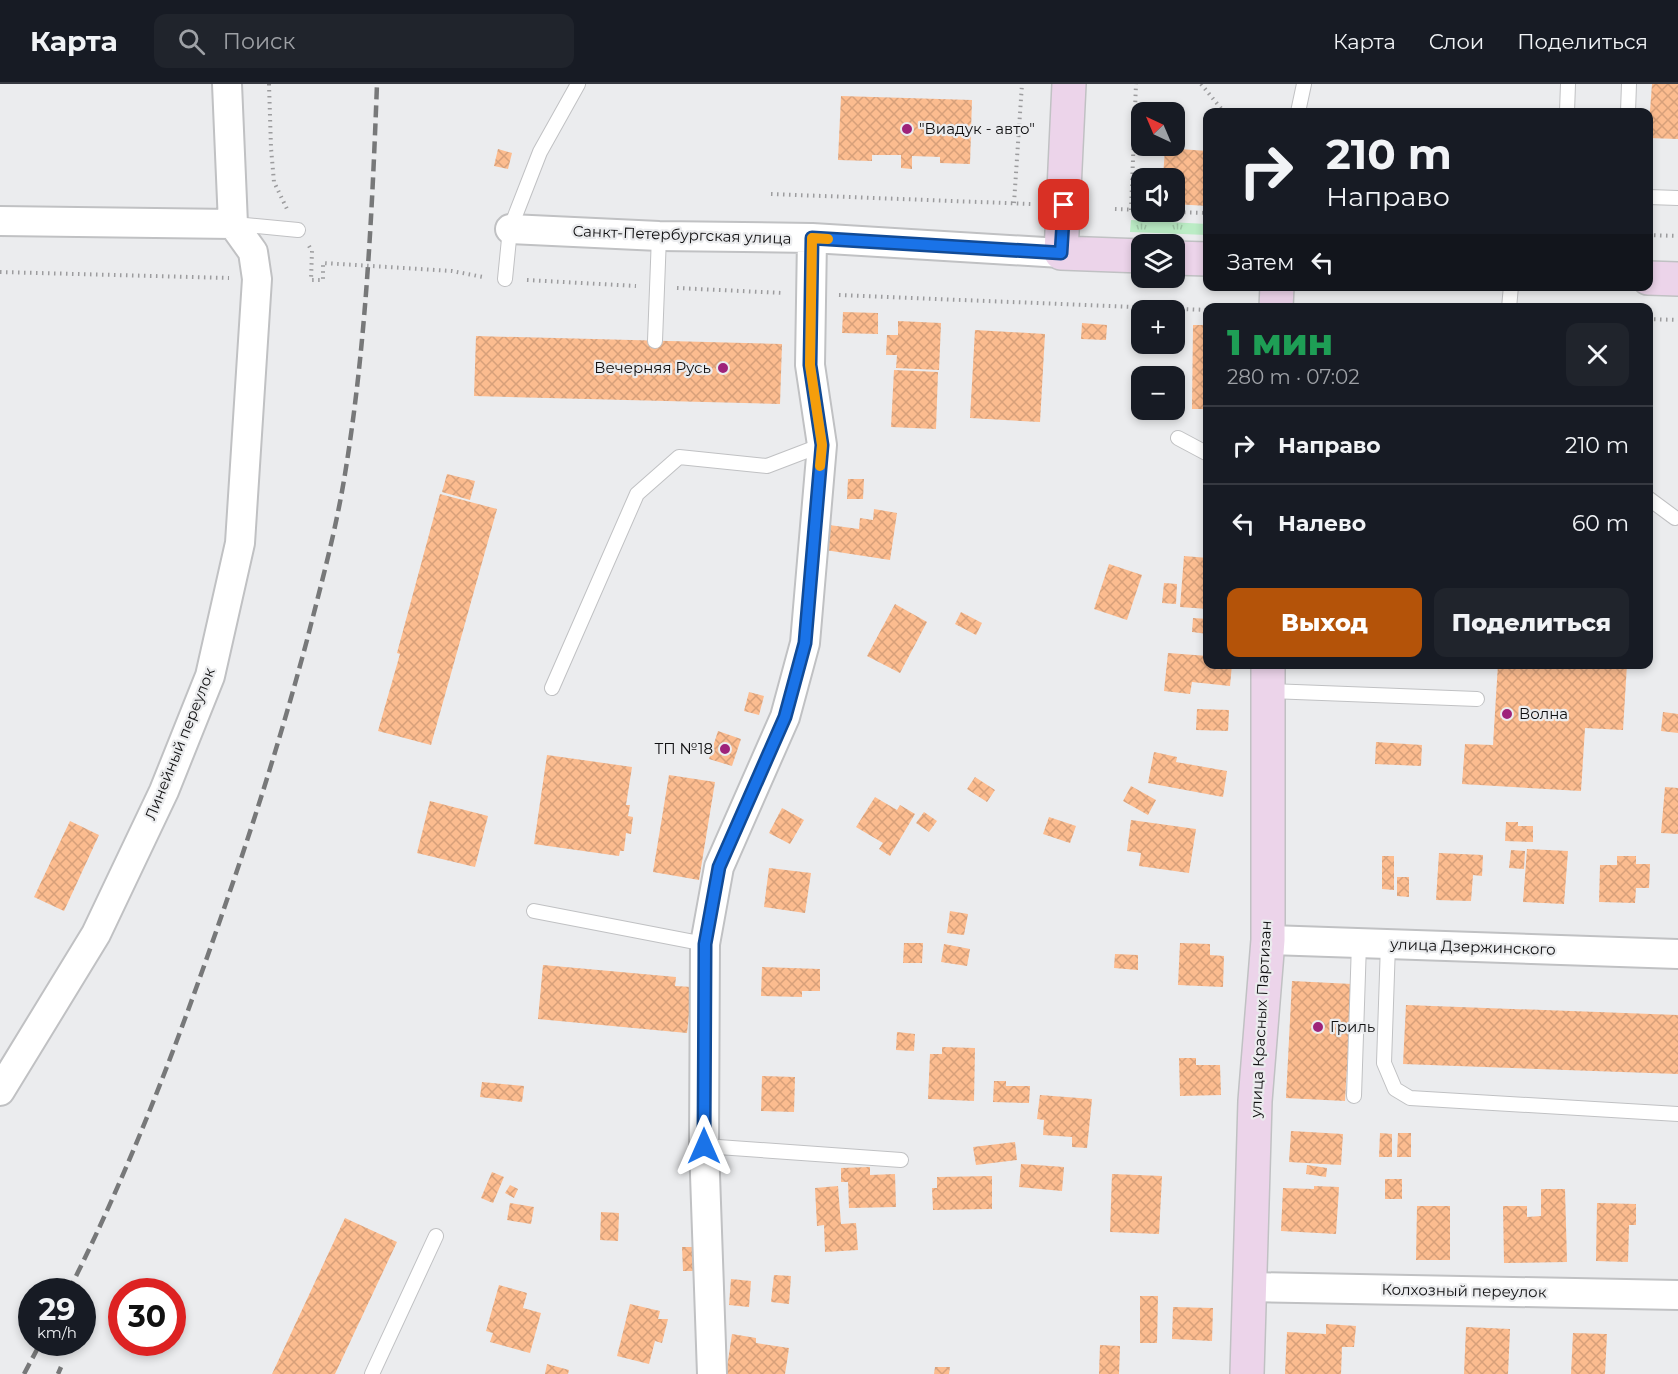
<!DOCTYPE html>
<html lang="ru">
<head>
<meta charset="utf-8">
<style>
	body { margin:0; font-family:Montserrat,sans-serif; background:#20242c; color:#f1f3f6; height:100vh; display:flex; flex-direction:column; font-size:22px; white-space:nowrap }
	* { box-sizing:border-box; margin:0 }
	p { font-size:20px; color:#9ea1a6 }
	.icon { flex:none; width:33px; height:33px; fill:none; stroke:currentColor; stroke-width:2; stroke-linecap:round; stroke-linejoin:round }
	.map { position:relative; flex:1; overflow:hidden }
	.drawer { position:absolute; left:1203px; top:219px; width:450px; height:366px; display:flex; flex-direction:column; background:#171b24; border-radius:12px; box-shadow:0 3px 9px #0003 }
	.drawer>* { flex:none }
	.banner { position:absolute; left:1203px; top:24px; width:450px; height:183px; border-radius:12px; box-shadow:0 3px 9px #0003; background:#171b24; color:#f1f3f6; overflow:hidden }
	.needle { width:39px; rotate:316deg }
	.controls { position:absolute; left:1131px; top:18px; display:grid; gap:12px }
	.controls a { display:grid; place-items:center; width:54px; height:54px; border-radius:12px; background:#171b24; box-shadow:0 3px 9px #0003; font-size:30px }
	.speed { position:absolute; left:18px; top:1194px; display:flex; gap:12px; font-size:30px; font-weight:700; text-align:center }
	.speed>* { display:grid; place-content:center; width:78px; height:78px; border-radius:50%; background:#171b24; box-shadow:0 3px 9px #0003; line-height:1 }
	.speed small { font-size:15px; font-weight:400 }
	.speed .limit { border:9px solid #d22; background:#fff; color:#111 }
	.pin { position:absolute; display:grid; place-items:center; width:51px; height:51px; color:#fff; margin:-26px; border-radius:12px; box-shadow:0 3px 9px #0006 }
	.me { position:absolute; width:66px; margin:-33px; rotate:0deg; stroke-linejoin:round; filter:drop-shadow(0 0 4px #0008) }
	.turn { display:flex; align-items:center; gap:21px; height:126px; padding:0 24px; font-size:27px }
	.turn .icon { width:78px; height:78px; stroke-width:2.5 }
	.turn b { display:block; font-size:42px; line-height:51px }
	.then { display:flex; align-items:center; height:57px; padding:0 24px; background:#0003; gap:12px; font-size:22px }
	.round { display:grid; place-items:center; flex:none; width:63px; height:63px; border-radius:12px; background:#20242c }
	.summary { display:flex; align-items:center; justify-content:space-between; height:102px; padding:0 24px }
	h1 { font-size:36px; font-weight:800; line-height:45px; color:#1e9e55 }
	.cta { display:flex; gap:12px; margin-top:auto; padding:12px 24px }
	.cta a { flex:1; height:69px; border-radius:12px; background:#b45309; color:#fff; font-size:24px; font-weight:800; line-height:69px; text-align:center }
	.cta a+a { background:#20242c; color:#f1f3f6 }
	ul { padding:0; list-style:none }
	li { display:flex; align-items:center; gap:18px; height:78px; padding:0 24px; border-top:2px solid #363941 }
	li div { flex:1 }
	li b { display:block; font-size:22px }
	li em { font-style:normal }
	header { display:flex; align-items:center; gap:36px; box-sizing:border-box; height:84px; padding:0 30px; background:#171b24; border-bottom:2px solid #363941 }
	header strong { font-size:28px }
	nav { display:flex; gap:33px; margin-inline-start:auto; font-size:21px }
	.search { width:420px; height:54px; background:#20242c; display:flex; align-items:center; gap:15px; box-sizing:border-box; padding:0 21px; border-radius:12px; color:#9ea1a6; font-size:22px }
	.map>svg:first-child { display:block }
	.grass { fill:url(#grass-tufts) }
	.building { fill:url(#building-cross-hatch) }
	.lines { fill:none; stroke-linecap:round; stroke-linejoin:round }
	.lane-casing { stroke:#c0c1c3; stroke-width:16 }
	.street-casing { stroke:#c0c1c3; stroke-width:32 }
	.secondary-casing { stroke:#c0c1c3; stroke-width:36 }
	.path { stroke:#9c9c9e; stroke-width:4; stroke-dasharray:1.5 4.5; stroke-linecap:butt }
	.lane { stroke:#fff; stroke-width:14 }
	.street { stroke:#fff; stroke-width:28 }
	.secondary { stroke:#ecd4ea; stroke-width:33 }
	.rail { stroke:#777879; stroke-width:4.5; stroke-dasharray:12 6; stroke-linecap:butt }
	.route-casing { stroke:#114b97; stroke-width:15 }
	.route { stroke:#1a73e8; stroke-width:10 }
	.slow { stroke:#f59e0b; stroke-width:10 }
	.poi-dot { fill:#9e237a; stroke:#ebecee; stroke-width:2 }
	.labels { text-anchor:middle; stroke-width:4.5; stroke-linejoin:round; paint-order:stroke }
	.poi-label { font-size:15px; fill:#0f0f10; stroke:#ebecee; text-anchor:start }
	.street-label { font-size:15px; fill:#0f0f10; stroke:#ebecee }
</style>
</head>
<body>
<header>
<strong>Карта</strong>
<div class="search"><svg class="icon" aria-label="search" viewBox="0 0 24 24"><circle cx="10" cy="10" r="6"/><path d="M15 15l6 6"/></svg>Поиск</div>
<nav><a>Карта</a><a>Слои</a><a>Поделиться</a></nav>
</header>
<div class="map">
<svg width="1678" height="1290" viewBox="0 0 1678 1290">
	<defs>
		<pattern id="grass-tufts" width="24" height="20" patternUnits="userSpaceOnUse" patternTransform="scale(1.5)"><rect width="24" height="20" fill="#bbecc5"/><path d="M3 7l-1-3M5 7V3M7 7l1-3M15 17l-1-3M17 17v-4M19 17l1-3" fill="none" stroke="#a0c9a8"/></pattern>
		<pattern id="building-cross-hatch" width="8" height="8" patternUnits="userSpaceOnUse" patternTransform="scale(1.5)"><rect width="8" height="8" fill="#fcbc8f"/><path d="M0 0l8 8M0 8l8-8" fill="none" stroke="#d7a07a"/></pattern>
	</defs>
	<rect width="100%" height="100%" fill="#ebecee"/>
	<path class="grass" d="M1131,136L1207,140V151L1130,148Z"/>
	<path class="building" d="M1652,0H1678V55L1648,54Z
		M841,12L972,16L970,80L940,79V73L912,72V85L901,84V71H872V77L838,76Z
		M1165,64L1208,67V122L1174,120V94H1163Z
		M498,65L512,69L508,85L494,82Z
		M843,228L878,229V250L842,249Z
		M898,237L941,239L939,286L896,284L897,271H886L887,251H898Z
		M1082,239L1107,241L1106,256L1081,255Z
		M1193,241H1208V325H1192Z
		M975,246L1045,250L1040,338L970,334Z
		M476,252L782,260L780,320L474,312Z
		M894,286L938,288L936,345L891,343Z
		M447,390L475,397L470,416L442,408Z
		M848,395H864L863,415H847Z
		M440,410L497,425L431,661L378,647L400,570L397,569Z
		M874,425L897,429L890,476L825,466L829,441L859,445L860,434L873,436Z
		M1184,472L1208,474V525L1180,523Z
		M1109,480L1142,491L1127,536L1094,525Z
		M1164,499L1177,500L1176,520L1162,519Z
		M895,520L927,538L900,589L867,572Z
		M961,528L982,539L976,551L955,540Z
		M1193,534L1208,535V550L1192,548Z
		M1168,569L1208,572V580H1232L1230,602L1192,598L1190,610L1164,607Z
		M1498,580H1627L1623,646L1585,644L1581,707L1462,700L1465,660L1493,661Z
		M749,608L764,612L759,631L744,627Z
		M1197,625L1229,626L1228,647L1196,646Z
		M1663,628L1678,630V649L1661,647Z
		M718,647L741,655L732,682L709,675Z
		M1376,658L1422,661L1421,682L1375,680Z
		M1154,668L1177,673L1176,678L1227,687L1223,713L1148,699Z
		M547,671L632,683L626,721H630L628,732L633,733L631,750L626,749L624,767H620L619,772L534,760Z
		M669,691L715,698L699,796L653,788Z
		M975,693L995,706L987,718L967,705Z
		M1131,702L1156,716L1148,731L1123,717Z
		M1665,703L1678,704V750L1661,749Z
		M875,713L897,726L900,721L915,730L890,772L879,765L883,759L856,743Z
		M430,717L488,732L475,783L417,769Z
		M782,724L804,736L790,760L769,749Z
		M924,728L937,737L929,748L916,739Z
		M1049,733L1076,742L1070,759L1043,750Z
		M1131,736L1196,745L1189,789L1139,782L1141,769L1127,767Z
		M70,737L99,751L64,827L34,813Z
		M1506,738H1518V742H1533V758L1505,757Z
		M1527,765L1568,767L1564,820L1523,818Z
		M1511,766L1525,767L1524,785L1509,784Z
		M1439,769L1483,771L1482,792L1473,791L1471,817L1436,816Z
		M1382,772H1394V806L1382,805Z
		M1617,772H1636V780H1650L1649,804H1636L1635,819L1599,818L1600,781H1617Z
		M769,784L811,789L805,829L764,823Z
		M1397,793H1409V813L1397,812Z
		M950,827L968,830L964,851L947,849Z
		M904,859H923L922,879H903Z
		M1180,859L1210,860V871L1224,872L1223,903L1178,901Z
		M944,860L970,865L967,882L941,878Z
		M1115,870L1138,871V886L1114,884Z
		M543,881L676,893L675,902L692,903L687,949L538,935Z
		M762,883L820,885V907H802V913L761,912Z
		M1292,897L1352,900L1345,1017L1286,1014Z
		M1406,921L1678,931V990L1403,980Z
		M897,948L915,950L914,967L896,966Z
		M942,963L975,964L974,1017L928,1015L930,970H942Z
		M1179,974H1196V981H1220L1221,1011L1180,1012Z
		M762,992L795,993L794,1028L761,1027Z
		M994,997H1006V1002H1030L1029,1019L993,1018Z
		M482,998L524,1002L522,1018L480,1013Z
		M1040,1011L1092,1015L1087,1064L1072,1063V1053L1043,1051L1044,1036L1037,1035Z
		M1291,1047L1343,1050L1341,1081L1289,1078Z
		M1380,1049L1392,1050V1073H1379Z
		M1398,1049H1411V1073H1397Z
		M1015,1058L1017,1076L976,1081L973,1063Z
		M1021,1080L1064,1083L1062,1107L1019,1103Z
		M1307,1081L1327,1084L1326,1093L1306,1090Z
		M870,1083V1091L895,1090L896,1123L849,1124L848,1098H841V1084Z
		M492,1088L504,1093L493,1119L481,1114Z
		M1112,1090L1162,1092L1159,1150L1110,1148Z
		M992,1092V1125L933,1126L932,1104H937V1093Z
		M1385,1095H1402V1115H1385Z
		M510,1101L518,1105L514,1114L505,1109Z
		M838,1102L841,1140L856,1139L858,1166L825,1168L824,1141L817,1142L815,1104Z
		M1314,1102L1339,1103L1336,1150L1281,1147L1283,1104L1314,1105Z
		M1541,1105H1565L1567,1178L1504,1179L1503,1122H1527V1133L1541,1132Z
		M510,1119L534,1123L531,1140L507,1136Z
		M1597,1119L1636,1120V1141H1629L1628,1178L1596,1177Z
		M1417,1122H1450V1176H1416Z
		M601,1128L619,1129L618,1157L600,1156Z
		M345,1134L397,1158L335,1290H272Z
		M682,1163H697L698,1187H683Z
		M774,1191L791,1192L789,1220L771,1218Z
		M731,1195L751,1197L749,1223L729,1221Z
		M499,1201L527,1209L523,1224L541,1229L530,1269L490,1258L493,1249L486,1247Z
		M1140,1212H1158L1157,1259H1140Z
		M630,1220L660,1227L658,1235H668L662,1259L655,1257L649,1280L617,1272Z
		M1173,1223L1213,1224L1212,1257L1172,1255Z
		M1326,1240L1356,1242L1354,1263H1342L1341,1290H1285L1287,1248L1326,1250Z
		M1466,1243L1510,1245L1508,1290H1464Z
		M1573,1249L1607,1250L1605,1290H1571Z
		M732,1250L756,1254V1259L789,1264L785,1290H726Z
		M1100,1261L1120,1262L1119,1290H1099Z
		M547,1280L569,1286L568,1290H545Z
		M935,1283H950L949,1290H934Z"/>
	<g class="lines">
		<g class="lane-casing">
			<path id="lane" d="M1298,28L1304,0
				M1567,28L1568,0
				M1628,28L1629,0
				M1648,113L1678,114
				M235,140L298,146
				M505,195L510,145L540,68L578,0
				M1509,224L1511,202
				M655,257L659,152
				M1178,354L1208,370
				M1648,414L1675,434
				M552,604L637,410L679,373L767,382L822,361
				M1267,607L1477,615
				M534,827L705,860
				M1388,860L1384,979L1395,1005L1410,1014L1678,1030
				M1354,1012L1359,859
				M704,1062L901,1076
				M372,1290L436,1152"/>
		</g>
		<g class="street-casing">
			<path id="street" d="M227,0L233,140
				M0,137L233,140
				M510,145L659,152L812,154L1061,169
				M1268,856L1678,870
				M0,1007L96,850L164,707L210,592L240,459L257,195L253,168L233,140
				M1250,1203L1678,1211
				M712,1290L704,1062L705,860L719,783L785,633L805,559L822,361L810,281L812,154"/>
		</g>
		<g class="secondary-casing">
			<path id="secondary" d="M1069,0L1061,169L1142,172
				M1174,174L1208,175
				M1648,194L1678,195
				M1276,224L1277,202
				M1247,1290L1255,1017L1268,856V580"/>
		</g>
		<path class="path" d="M269,0L271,64L274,98L287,125
			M1201,0L1224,28
			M771,110L1031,120
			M1014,119L1022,0
			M1115,125L1142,126
			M1131,126L1136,0
			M1172,128L1208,129
			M1648,151L1678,152
			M309,162L312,167L311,196H323V179L452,187L483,193V191
			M0,188L229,194
			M527,196L636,202
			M677,204L783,209
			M839,211L1208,226
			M1648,235L1678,236"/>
		<use href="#lane" class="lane"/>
		<use href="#street" class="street"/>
		<use href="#secondary" class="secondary"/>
		<path class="rail" d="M68,1208C133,1080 183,945 229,810C258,726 284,642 307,556C321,501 336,446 345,390C366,261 372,131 377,0
			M24,1290L41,1258
			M58,1290L61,1283"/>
	</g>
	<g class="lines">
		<g class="route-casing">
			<path id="route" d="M704,1062L705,860L719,783L785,633L805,559L822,361L810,281L812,154L1061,169L1064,121"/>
		</g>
		<use href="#route" class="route"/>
		<path class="slow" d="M820,382L822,361L810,281L812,154L828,155"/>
	</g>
	<g class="poi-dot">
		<circle cx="907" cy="45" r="6"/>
		<circle cx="723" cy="284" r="6"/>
		<circle cx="1507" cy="630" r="6"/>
		<circle cx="725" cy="665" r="6"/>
		<circle cx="1318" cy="943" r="6"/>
	</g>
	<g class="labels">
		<g class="poi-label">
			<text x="919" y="50">"Виадук - авто"</text>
			<text x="711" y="289" text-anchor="end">Вечерняя Русь</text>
			<text x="1519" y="635">Волна</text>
			<text x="713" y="670" text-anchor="end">ТП №18</text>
			<text x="1330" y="948">Гриль</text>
		</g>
		<g class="street-label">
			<text transform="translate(682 151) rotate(2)" y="5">Санкт-Петербургская улица</text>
			<text transform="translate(180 660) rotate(-68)" y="5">Линейный переулок</text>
			<text transform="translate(1473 863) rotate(2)" y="5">улица Дзержинского</text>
			<text transform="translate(1261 935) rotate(-87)" y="5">улица Красных Партизан</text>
			<text transform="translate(1464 1207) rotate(1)" y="5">Колхозный переулок</text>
		</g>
	</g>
</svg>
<div class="controls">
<a><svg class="needle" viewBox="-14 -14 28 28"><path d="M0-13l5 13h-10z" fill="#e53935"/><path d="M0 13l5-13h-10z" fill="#9ea1a6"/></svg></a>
<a><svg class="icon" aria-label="sound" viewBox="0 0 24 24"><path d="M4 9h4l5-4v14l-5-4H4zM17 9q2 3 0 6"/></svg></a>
<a><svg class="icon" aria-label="layers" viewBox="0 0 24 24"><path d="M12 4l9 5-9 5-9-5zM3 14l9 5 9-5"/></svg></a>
<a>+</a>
<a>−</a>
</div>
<div class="speed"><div>29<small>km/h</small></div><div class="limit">30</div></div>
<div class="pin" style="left:1064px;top:121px;background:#d93025"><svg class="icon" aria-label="arrive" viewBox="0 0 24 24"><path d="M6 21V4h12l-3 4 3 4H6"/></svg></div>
<svg class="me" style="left:704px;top:1062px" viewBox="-20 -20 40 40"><path d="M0-17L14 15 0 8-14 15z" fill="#1a73e8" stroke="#fff" stroke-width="4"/></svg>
<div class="banner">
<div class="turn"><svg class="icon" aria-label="right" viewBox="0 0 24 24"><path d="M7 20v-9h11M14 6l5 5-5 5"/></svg><div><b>210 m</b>Направо</div></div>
<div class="then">Затем<svg class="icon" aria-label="left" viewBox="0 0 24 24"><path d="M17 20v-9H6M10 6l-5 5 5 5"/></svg></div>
</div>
<section class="drawer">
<div class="summary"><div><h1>1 мин</h1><p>280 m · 07:02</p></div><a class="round"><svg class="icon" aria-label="close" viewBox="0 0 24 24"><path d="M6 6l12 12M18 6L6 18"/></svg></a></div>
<ul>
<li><svg class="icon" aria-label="right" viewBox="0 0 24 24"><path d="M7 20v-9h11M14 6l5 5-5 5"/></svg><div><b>Направо</b></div><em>210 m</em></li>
<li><svg class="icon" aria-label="left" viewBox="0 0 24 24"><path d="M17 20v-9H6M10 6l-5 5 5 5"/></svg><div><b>Налево</b></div><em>60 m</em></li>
</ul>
<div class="cta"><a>Выход</a><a>Поделиться</a></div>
</section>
</div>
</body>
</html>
